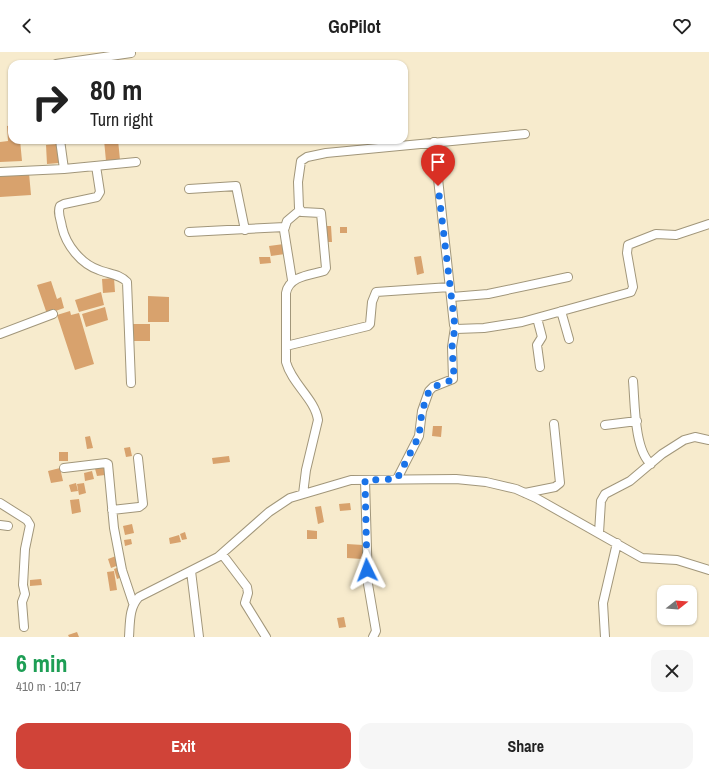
<!DOCTYPE html>
<html lang="en">
<head>
<meta charset="utf-8">
<style>
	body { margin:0; font-family:"Archivo Narrow",sans-serif; background:#f6f6f6; color:#222; height:100vh; display:flex; flex-direction:column; font-size:15px; white-space:nowrap }
	* { box-sizing:border-box; margin:0 }
	p { font-size:13px; color:#767676 }
	.icon { flex:none; width:22px; height:22px; fill:none; stroke:currentColor; stroke-width:2; stroke-linecap:round; stroke-linejoin:round }
	.map { position:relative; height:585px; overflow:hidden }
	.drawer { display:flex; flex-direction:column; background:#fff; flex:1 }
	.drawer>* { flex:none }
	.hud { position:absolute; left:8px; top:8px; width:400px; height:84px; border-radius:12px; box-shadow:0 1px 3px #0004; background:#fff; color:#222; overflow:hidden }
	.needle { width:26px; rotate:73deg }
	.tools { position:absolute; left:657px; top:533px; display:grid; gap:8px }
	.tools a { display:grid; place-items:center; width:40px; height:40px; border-radius:8px; background:#fff; box-shadow:0 1px 3px #0004; font-size:20px }
	.pin { position:absolute; display:grid; place-items:center; width:34px; height:34px; color:#fff; margin:-41px -17px; border-radius:50% 50% 50% 0; rotate:-45deg; box-shadow:0 0 4px #0007 }
	.pin .icon { rotate:45deg }
	.me { position:absolute; width:44px; margin:-22px; rotate:357deg; stroke-linejoin:round; filter:drop-shadow(0 0 3px #0008) }
	.turn { display:flex; align-items:center; gap:14px; height:84px; padding:0 16px; font-size:18px }
	.turn .icon { width:52px; height:52px; stroke-width:2.5 }
	.turn b { display:block; font-size:28px; line-height:34px }
	.round { display:grid; place-items:center; flex:none; width:42px; height:42px; border-radius:12px; background:#f6f6f6 }
	.headline { display:flex; align-items:center; justify-content:space-between; height:68px; padding:0 16px }
	h1 { font-size:24px; font-weight:800; line-height:30px; color:#1e9e55 }
	.button { display:flex; gap:8px; margin-top:auto; padding:8px 16px }
	.button a { flex:1; height:46px; border-radius:12px; background:#d04338; color:#fff; font-size:16px; font-weight:800; line-height:46px; text-align:center }
	.button a+a { background:#f6f6f6; color:#222 }
	header { display:flex; justify-content:space-between; align-items:center; height:52px; padding:0 16px; background:#fff; font-size:18px; font-weight:800 }
	.map>svg:first-child { display:block }
	.building { fill:#d8a26d }
	.lines { fill:none; stroke-linecap:round; stroke-linejoin:round }
	.street-casing { stroke:#a1967a; stroke-width:10 }
	.street { stroke:#fff; stroke-width:8 }
	.route { stroke:#1a73e8; stroke-width:7; stroke-dasharray:0 12.6 }
</style>
</head>
<body>
<header><svg class="icon" aria-label="back" viewBox="0 0 24 24"><path d="M15 5l-7 7 7 7"/></svg>GoPilot<svg class="icon" aria-label="heart" viewBox="0 0 24 24"><path d="M12 20l-8-8c-3-5 5-10 8-4 3-6 11-1 8 4z"/></svg></header>
<div class="map">
<svg width="709" height="585" viewBox="0 0 709 585">
	<rect width="100%" height="100%" fill="#f7ebcd"/>
	<path class="building" d="M12,73V88H20L22,109L0,110V90L8,89L7,74Z
		M25,88H43V91L26,92Z
		M104,88H118L120,108L106,109Z
		M58,92L59,111L47,112L46,93Z
		M29,121L31,143L0,145V123Z
		M324,174H331L332,190H325Z
		M340,175H347V181H340Z
		M284,192L285,202L271,204L269,194Z
		M421,204L424,221L417,223L414,205Z
		M259,205H270L271,211L260,212Z
		M114,226L115,240L103,241L102,227Z
		M51,229L57,247L61,245L64,256L47,262L37,233Z
		M101,240L104,253L79,260L75,248Z
		M148,244L169,245V270H148Z
		M105,255L108,268L86,275L82,262Z
		M70,259L71,263L79,261L94,312L75,318L57,263Z
		M133,272H150V289H133Z
		M433,374H442L441,385L432,384Z
		M90,384L93,396L87,397L85,385Z
		M130,395L132,404L126,405L124,396Z
		M59,400H68V409H59Z
		M229,404L230,410L213,412L212,406Z
		M103,411L105,423L97,424L94,413Z
		M60,416L63,429L51,431L48,419Z
		M92,419L94,427L85,429L84,421Z
		M76,431L78,439L71,440L69,433Z
		M84,431L86,441L79,443L77,432Z
		M79,447L81,460L72,462L70,448Z
		M350,451L351,458L340,459L339,452Z
		M321,454L324,470L318,472L315,455Z
		M132,472L134,481L125,483L123,474Z
		M307,478L317,479V487H307Z
		M185,480L187,487L182,488L180,482Z
		M179,483L181,490L170,492L169,486Z
		M131,487L132,492L125,494L124,488Z
		M347,492L363,493L362,507L347,506Z
		M116,504L119,513L111,516L108,507Z
		M119,515L122,525L117,527L114,517Z
		M114,519L117,538L110,539L107,520Z
		M41,527L42,533L30,534V528Z
		M344,565L346,575L339,576L337,566Z
		M77,580L79,585H69L68,583Z"/>
	<g class="lines">
		<g class="street-casing">
			<path id="street" d="M56,12L131,1
				M60,88L64,117
				M434,90L454,273L456,277L484,276L522,270L631,240L633,235L627,201L628,193L656,182L676,183L709,172
				M96,114L100,140L97,145L64,152L60,154C57,160 61,168 62,175C66,193 81,212 99,218C108,222 120,222 127,230L131,331
				M0,120L64,117L136,110
				M189,137L236,134L245,178
				M189,180L285,175
				M292,228L284,178L287,169L300,158
				M452,245L488,242L568,225
				M561,259L569,287
				M537,266L542,285L537,293L540,315
				M0,282L53,262
				M286,294L368,274L370,272L372,250L376,240L450,235
				M633,329C635,350 634,398 651,412
				M605,373L637,369
				M64,416L106,411L108,412L114,476L122,518L133,551
				M397,427L419,384L422,359L429,339L433,335L453,327L452,295L455,275
				M365,428L368,532L376,579L373,585
				M525,441L555,435L560,431L554,372
				M303,442L306,418L318,368C315,347 292,332 286,310V241C289,224 310,223 324,219L326,216L321,161L302,160L299,156L298,130L301,109L307,105L326,101L525,82
				M0,451L27,468L30,473L25,497L23,533L25,542L22,550L24,575
				M112,458L139,455L143,452L138,406
				M0,473L8,474
				M599,481L601,449L605,442L630,429L662,402L684,388L695,385L709,388
				M222,502L247,535L248,541L245,551L266,585
				M191,519L199,585
				M129,585C130,571 129,555 139,545L218,505L269,460L290,446L351,428L456,427L486,430L516,437L536,446L642,506L677,508L709,518
				M605,585L603,551L617,491"/>
		</g>
		<use href="#street" class="street"/>
	</g>
	<g class="lines">
		<path class="route" d="M367,518L365,428L397,427L419,384L422,359L429,339L433,335L452,328L454,324L452,295L455,275L438,134"/>
	</g>
</svg>
<div class="tools">
<a><svg class="needle" viewBox="-14 -14 28 28"><path d="M0-13l5 13h-10z" fill="#e53935"/><path d="M0 13l5-13h-10z" fill="#767676"/></svg></a>
</div>
<div class="pin" style="left:438px;top:134px;background:#d93025"><svg class="icon" aria-label="arrive" viewBox="0 0 24 24"><path d="M6 21V4h12l-3 4 3 4H6"/></svg></div>
<svg class="me" style="left:367px;top:518px" viewBox="-20 -20 40 40"><path d="M0-17L14 15 0 8-14 15z" fill="#1a73e8" stroke="#fff" stroke-width="4"/></svg>
<div class="hud">
<div class="turn"><svg class="icon" aria-label="right" viewBox="0 0 24 24"><path d="M7 20v-9h11M14 6l5 5-5 5"/></svg><div><b>80 m</b>Turn right</div></div>
</div>
</div>
<section class="drawer">
<div class="headline"><div><h1>6 min</h1><p>410 m · 10:17</p></div><a class="round"><svg class="icon" aria-label="close" viewBox="0 0 24 24"><path d="M6 6l12 12M18 6L6 18"/></svg></a></div>
<div class="button"><a>Exit</a><a>Share</a></div>
</section>
</body>
</html>
